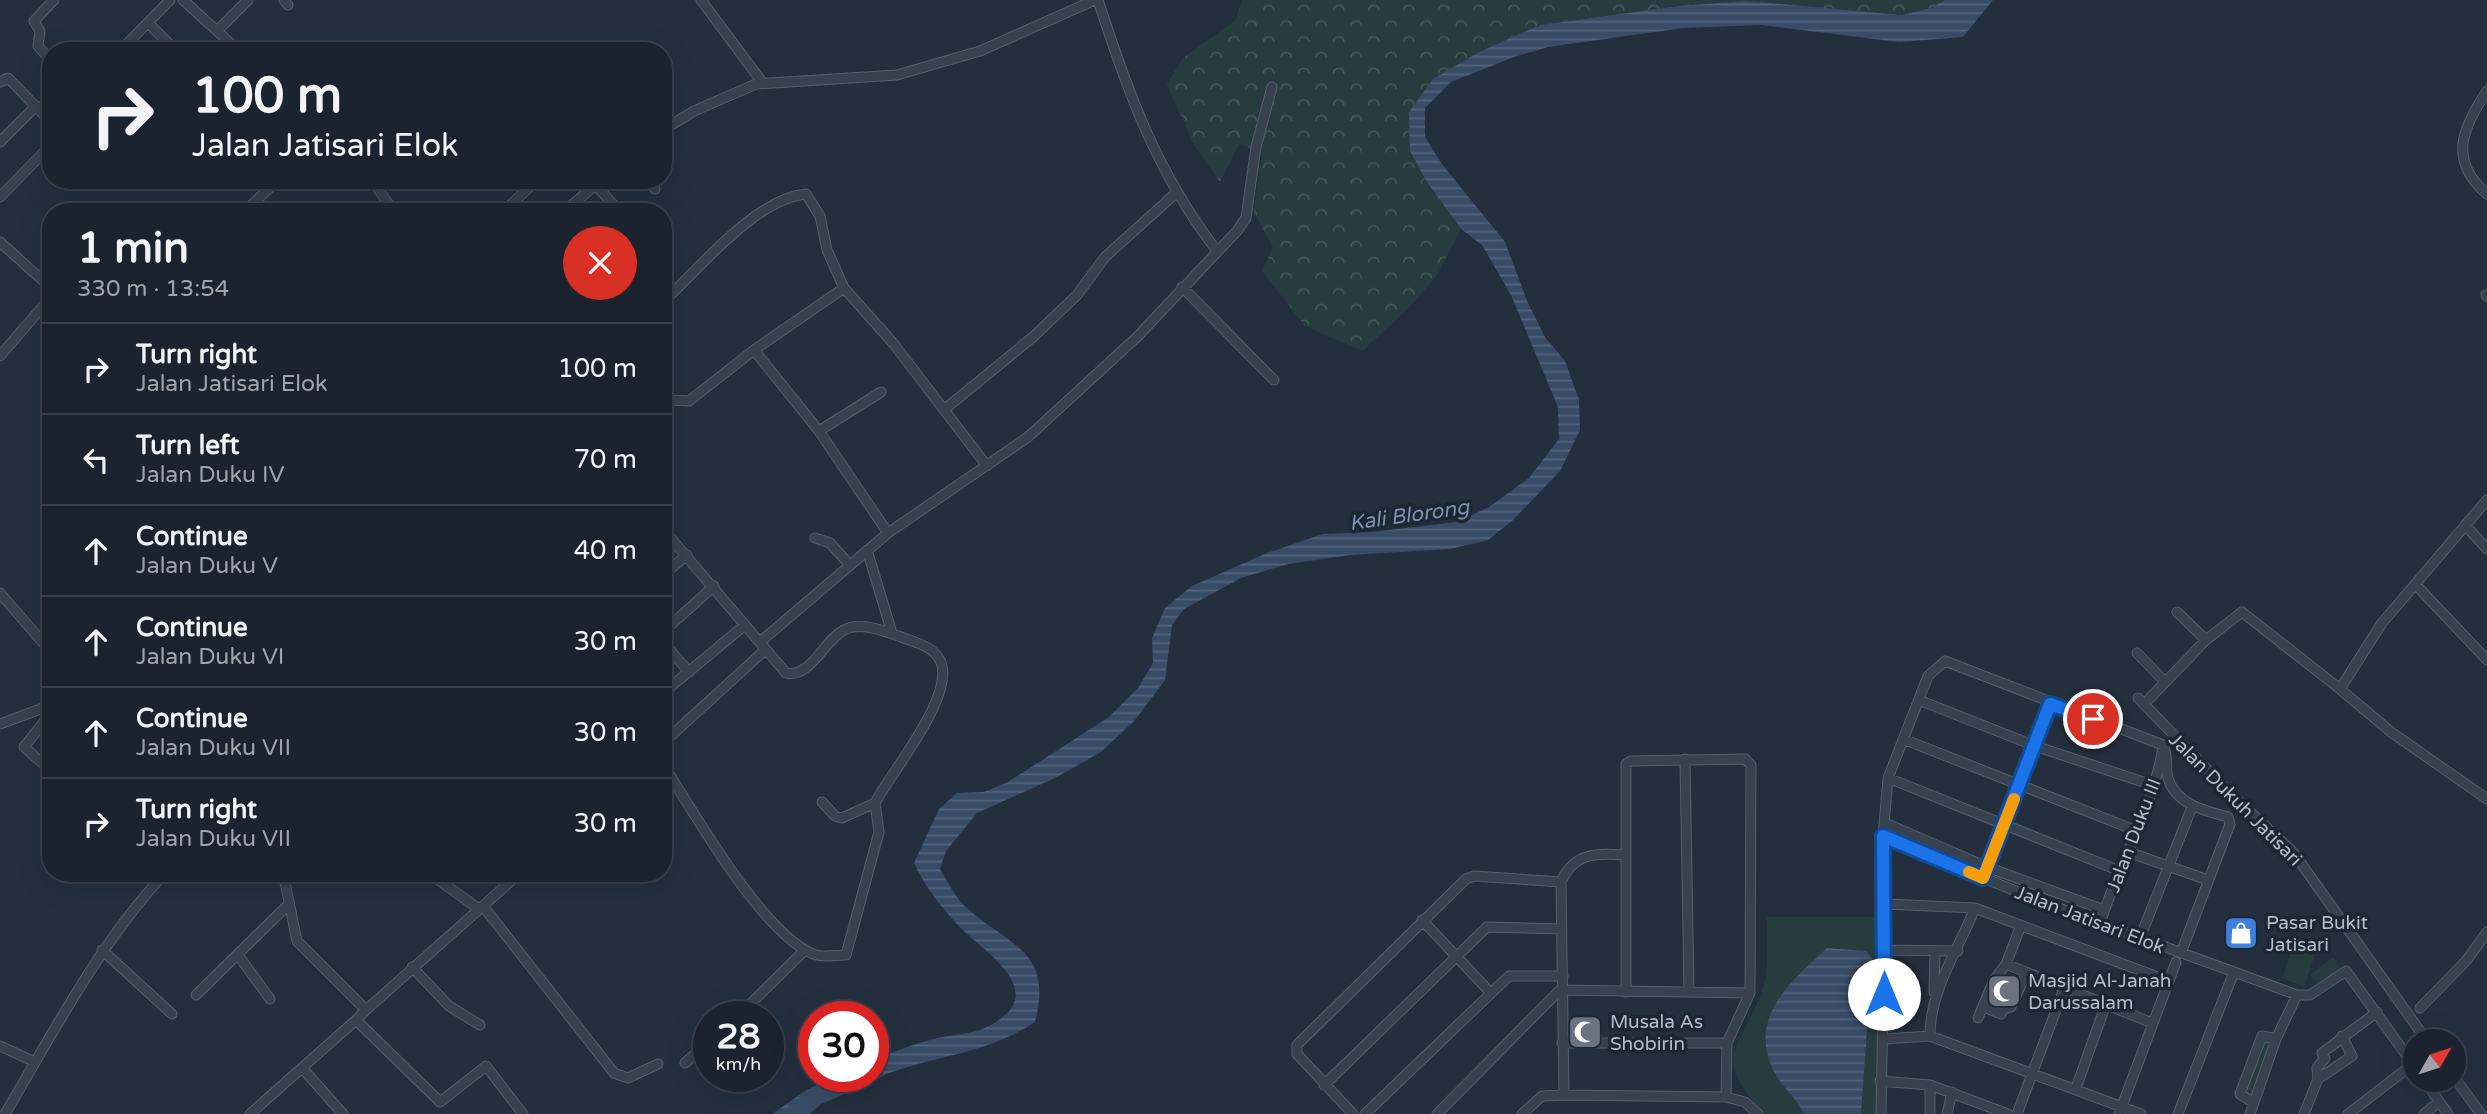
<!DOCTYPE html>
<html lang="en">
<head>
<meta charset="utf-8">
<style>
	body { margin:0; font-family:"Varela Round",sans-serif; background:#282f3a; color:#f1f3f6; height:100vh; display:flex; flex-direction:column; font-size:26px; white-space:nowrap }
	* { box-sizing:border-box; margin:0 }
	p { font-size:23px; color:#a0a4aa }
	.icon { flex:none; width:38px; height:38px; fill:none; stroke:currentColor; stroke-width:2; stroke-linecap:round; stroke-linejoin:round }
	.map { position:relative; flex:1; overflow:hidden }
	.drawer { position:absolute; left:42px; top:203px; width:630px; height:679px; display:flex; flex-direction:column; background:#1b232e; border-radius:28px; box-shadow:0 7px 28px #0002,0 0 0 2px #39404a }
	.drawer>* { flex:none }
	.guide { position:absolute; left:42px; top:42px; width:630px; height:147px; border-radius:28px; box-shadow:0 7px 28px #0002,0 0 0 2px #39404a; background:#1b232e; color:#f1f3f6; overflow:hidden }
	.needle { width:46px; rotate:51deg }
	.tools { position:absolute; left:2403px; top:1029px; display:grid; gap:14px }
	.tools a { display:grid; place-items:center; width:63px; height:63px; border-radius:50%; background:#1b232e; box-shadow:0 7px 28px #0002,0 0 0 2px #39404a; font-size:35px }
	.speed { position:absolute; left:693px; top:1001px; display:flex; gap:14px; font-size:35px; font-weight:700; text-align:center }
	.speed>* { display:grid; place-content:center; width:91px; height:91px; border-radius:50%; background:#1b232e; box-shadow:0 7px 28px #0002,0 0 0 2px #39404a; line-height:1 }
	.speed small { font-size:18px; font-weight:400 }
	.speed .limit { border:10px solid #d22; background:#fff; color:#111 }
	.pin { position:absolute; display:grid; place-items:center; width:60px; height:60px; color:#fff; margin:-30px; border:4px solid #fff; border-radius:50%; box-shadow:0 2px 7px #0007 }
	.me { position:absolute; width:77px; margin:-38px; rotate:0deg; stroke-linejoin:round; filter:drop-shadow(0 0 5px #0008) }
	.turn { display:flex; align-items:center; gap:24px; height:147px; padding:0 35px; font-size:32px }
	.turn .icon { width:91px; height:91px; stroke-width:2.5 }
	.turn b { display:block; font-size:49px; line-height:60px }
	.round { display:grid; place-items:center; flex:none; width:74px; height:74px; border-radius:37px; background:#282f3a }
	.overview { display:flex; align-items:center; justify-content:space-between; height:119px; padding:0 35px }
	h1 { font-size:42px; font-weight:800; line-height:52px }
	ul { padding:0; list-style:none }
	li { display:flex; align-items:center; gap:21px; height:91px; padding:0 35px; border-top:2px solid #39404a }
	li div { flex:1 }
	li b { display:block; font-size:26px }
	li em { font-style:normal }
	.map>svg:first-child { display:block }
	.forest { fill:url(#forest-crowns) }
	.park { fill:#263c3f }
	.water { fill:url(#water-rules) }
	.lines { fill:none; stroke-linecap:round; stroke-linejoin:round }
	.river { stroke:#394c67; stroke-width:19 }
	.minor-casing { stroke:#565f6c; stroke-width:11 }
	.minor { stroke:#38414e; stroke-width:9 }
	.route-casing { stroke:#114b97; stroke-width:18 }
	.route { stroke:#1a73e8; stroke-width:12 }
	.slow { stroke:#f59e0b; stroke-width:12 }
	.labels { text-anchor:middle; stroke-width:7; stroke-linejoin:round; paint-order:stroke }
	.street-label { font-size:19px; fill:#b4bcc9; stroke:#1d2633 }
	.poi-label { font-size:19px; fill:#b4bcc9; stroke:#1d2633; text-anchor:start }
	.water-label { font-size:21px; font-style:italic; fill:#7c92b1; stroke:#1d2633 }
</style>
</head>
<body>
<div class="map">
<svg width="2487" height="1114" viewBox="0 0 2487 1114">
	<defs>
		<pattern id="forest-crowns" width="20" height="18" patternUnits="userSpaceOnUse" patternTransform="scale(1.75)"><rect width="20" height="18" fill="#263c3f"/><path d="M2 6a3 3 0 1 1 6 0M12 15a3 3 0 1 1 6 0" fill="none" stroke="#435659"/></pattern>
		<pattern id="water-rules" width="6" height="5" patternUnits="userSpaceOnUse" patternTransform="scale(1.75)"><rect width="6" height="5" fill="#394c67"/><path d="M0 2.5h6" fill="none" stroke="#53647b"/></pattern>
	</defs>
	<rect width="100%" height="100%" fill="#242f3e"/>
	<path class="forest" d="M1242,0H1945L1931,8L1902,15L1746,1L1679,6L1540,25L1479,52L1409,112L1427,182L1461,229L1437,275L1407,310L1362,351L1305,326L1262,271L1273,247L1254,212L1262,152L1239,144L1220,182L1194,145L1167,84L1183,58L1236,20Z"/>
	<path class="park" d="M1767,917H1875L1881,938L1878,1114H1764C1708,1053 1743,1049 1763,988C1770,968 1766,938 1767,917Z
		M2294,942L2317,949L2304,986L2282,979Z
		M2333,957L2341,968L2319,986L2310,975Z
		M2263,1037L2273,1041L2251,1098L2241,1094Z"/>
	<path class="water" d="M1945,0H1993L1963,37L1899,42L1761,25L1683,28L1548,47L1514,57L1451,82L1425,108V137L1441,163L1505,242L1528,303L1545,337L1565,361L1579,400L1580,430L1560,471L1513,520L1488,540L1450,549L1350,555L1288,564L1241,578L1184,609L1172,625L1165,680L1135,720L1101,752L1057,777L977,813L946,851L940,869C949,884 956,899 969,910C1012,947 1053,952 1035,1022C980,1058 929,1054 873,1080V1060C893,1052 913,1044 934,1039C953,1034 973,1035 991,1025C1053,990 982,952 957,924C940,906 925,886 914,863L939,809L957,793L984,792L1008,782L1109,717L1138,688L1153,663L1152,638L1165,608L1192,586L1267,553L1323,534L1372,532L1457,522L1489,507L1529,478L1559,439L1558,407L1511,295L1482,245L1461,229L1427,182L1410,151L1409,112L1433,79L1479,52L1540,25L1679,6L1746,1L1902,15L1931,8Z
		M1827,948L1866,951L1872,958L1861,1114H1804C1797,1099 1784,1089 1776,1075C1745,1020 1789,983 1827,948Z
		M836,1076H854L857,1083L819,1103L807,1114H772L805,1091Z"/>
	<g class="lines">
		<path class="river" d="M795,1114L816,1096L861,1076"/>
		<g class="minor-casing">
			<path id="minor" d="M183,0L239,51
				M284,0L288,5
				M701,0L762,82
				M1098,0C1128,93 1157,173 1217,251
				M148,23L176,51
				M217,31L248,0
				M120,51L170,0
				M51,61L38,46L40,31L34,21L54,0
				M0,82L8,78L47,118L51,114
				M2487,91C2462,128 2448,161 2487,194
				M663,130L694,111L756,84L897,75L980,51L1095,0
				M0,142L36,106
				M372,180L394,212
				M591,180L620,212
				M646,180L655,189
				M0,197L51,145
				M244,212L278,180
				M503,212L537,180
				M564,212L601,180
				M0,242L51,288
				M1182,287L1274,380
				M2486,295L2487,296
				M663,302C700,268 755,199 806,194L820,216L827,250L844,288L893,343L987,466
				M754,350L819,431L888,533
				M0,356L51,297
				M663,394L669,400L689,401L754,350L844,288
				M945,409L1033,337L1077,295L1105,257L1176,193
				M819,431L881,392
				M2487,500L2382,623L2340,689L2391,732L2487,799
				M2465,525L2487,549
				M663,529L786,673C811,678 824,640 844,630C859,621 885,631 901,637C912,641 931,646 938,657C962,689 890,773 875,803L879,832L846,955C836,955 822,958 813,954C762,933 694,813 663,764
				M815,538L830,543L849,564
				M867,550L892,633
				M663,575L687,555
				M2416,585L2487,660
				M0,593L51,652
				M2177,612L2206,640
				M663,632L714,586
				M663,642L689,672
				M760,642L888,533L1028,437L1137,337L1237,231L1246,218L1256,147L1272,87
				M2137,653L2165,682
				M663,693L745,625
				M2138,698L2232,795L2293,852L2427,1041
				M2149,699L2206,640L2242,612L2340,689
				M1919,700L2035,746L2152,785
				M51,713L24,747L51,771
				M0,724L51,705
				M1903,739L2137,831
				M663,743L765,650
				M2163,745L1945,661L1928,676L1888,778L1883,836L2042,902L2297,995H2310L2346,971L2415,1067
				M2163,745C2169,757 2165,767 2168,778C2176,805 2206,811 2228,817L2230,824L2181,953
				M1685,759L1689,991
				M1888,778L2120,871
				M822,802L835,816L842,818L875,803
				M1885,823L1987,867L2104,910
				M2128,852L2208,880
				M1985,872L2050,704
				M276,873L285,882L297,941L366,1010L520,873
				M429,873L479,909
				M1885,904L1975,908L2168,981
				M483,906L614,1073L628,1078L658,1064
				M1422,920L1489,991
				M2100,924C2118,864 2153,809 2163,747
				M2020,928L2006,964L2152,1023
				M2140,938L2192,807
				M102,950L172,1014
				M1885,950L1958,951
				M238,955L270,999
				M412,967L449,1006L480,1025
				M1560,990L1750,993
				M1626,992V764L1631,761L1745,759L1751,765L1750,993L1727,1043L1726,1097
				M1934,992L1935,952
				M196,995L289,904
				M1984,1007L2001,1014L2004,1009L2011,1007L2026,974
				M2420,1008L2466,961L2487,932
				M366,1010L356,1020L440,1102L486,1066L523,1114
				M737,1017L805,950
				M1978,1018L1994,980L2006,964
				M1930,1036C1930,989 1958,951 1975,908
				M1884,1039L1930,1036L2141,1114
				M1562,1043H1727
				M0,1046L35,1062
				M685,1063L709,1042
				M303,1069L343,1114
				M2454,1077L2481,1114
				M2318,1079L2352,1056L2342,1036
				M2424,1080L2448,1114
				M1880,1081L1930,1085L2008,1114
				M1324,1085L1487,927L1561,929
				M2076,1088L2106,1004
				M1564,1095L1561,882C1574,852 1597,853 1626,855
				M2254,1103L2240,1094L2262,1036L2276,1039
				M5,1114C54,1031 99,944 165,873
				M250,1114L356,1020
				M1353,1114L1297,1054V1045L1466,879L1474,876L1561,882
				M1365,1114L1509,976H1563
				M1437,1114L1560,990
				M1522,1114L1542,1096L1564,1095L1726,1097L1745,1102L1758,1114
				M1881,1114L1885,904L1883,836
				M1930,1114V1085
				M1947,1114L1952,1092
				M2017,1114L2064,989
				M2119,1114L2176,962
				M2178,1114L2234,972
				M2250,1114L2276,1039L2297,995
				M2304,1114L2318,1079L2317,1068L2325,1058L2322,1053L2377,1012
				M2348,1114L2413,1064
				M2424,1114L2439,1102"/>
		</g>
		<use href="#minor" class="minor"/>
	</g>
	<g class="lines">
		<g class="route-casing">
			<path id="route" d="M1884,994L1883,836L1983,878L2050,704L2093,719"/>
		</g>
		<use href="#route" class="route"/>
		<path class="slow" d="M1969,872L1983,878L2014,799"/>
	</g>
	<defs>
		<g id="shop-square" transform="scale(1.75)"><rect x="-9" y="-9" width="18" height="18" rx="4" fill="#3f7fe0" stroke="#1d2633"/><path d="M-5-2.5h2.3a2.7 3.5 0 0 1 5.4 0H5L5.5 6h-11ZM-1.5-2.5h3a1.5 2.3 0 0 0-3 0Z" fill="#fff"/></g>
		<g id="mosque-square" transform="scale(1.75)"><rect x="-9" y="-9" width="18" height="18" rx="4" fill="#6b7280" stroke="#1d2633"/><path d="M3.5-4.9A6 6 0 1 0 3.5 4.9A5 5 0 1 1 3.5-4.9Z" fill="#fff"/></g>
	</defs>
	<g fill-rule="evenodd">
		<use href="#shop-square" x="2241" y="933"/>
		<use href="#mosque-square" x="2004" y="991"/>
		<use href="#mosque-square" x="1585" y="1032"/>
	</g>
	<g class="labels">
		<g class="street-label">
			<text transform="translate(2236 799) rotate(45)" y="7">Jalan Dukuh Jatisari</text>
			<text transform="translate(2133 835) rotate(-69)" y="7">Jalan Duku III</text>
			<text transform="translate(2090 919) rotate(21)" y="7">Jalan Jatisari Elok</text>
		</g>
		<g class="poi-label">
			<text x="2266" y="929">Pasar Bukit<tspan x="2266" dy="22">Jatisari</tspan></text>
			<text x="2028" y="987">Masjid Al-Janah<tspan x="2028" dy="22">Darussalam</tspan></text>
			<text x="1610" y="1028">Musala As<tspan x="1610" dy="22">Shobirin</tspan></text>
		</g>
		<g class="water-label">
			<text transform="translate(1409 515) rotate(-8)" y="7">Kali Blorong</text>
		</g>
	</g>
</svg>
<div class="tools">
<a><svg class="needle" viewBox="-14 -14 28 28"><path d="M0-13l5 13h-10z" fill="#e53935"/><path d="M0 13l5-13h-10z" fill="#a0a4aa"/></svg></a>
</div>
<div class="speed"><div>28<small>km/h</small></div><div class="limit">30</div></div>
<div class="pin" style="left:2093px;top:719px;background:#d93025"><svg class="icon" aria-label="arrive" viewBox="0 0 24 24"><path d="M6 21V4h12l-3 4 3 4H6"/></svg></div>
<svg class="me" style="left:1884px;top:994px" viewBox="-20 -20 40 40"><circle r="19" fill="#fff"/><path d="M0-13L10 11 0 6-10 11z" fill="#1a73e8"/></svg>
<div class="guide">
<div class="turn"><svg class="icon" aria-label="right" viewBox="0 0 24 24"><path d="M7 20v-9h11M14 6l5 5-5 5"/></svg><div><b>100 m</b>Jalan Jatisari Elok</div></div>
</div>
<section class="drawer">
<div class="overview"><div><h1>1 min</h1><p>330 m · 13:54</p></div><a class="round" style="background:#d93025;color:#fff"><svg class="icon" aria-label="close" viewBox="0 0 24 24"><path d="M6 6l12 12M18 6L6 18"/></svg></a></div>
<ul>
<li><svg class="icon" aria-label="right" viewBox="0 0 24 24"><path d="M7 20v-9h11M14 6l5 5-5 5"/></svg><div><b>Turn right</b><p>Jalan Jatisari Elok</p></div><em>100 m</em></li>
<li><svg class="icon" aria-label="left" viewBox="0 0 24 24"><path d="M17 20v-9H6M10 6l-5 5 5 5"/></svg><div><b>Turn left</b><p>Jalan Duku IV</p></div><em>70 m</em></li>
<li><svg class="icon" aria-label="ahead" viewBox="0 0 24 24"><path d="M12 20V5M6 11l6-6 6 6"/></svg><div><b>Continue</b><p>Jalan Duku V</p></div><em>40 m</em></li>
<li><svg class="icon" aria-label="ahead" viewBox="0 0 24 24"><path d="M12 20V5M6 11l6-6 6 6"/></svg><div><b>Continue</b><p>Jalan Duku VI</p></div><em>30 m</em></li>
<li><svg class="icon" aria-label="ahead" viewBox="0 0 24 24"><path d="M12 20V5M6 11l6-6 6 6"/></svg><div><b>Continue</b><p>Jalan Duku VII</p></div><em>30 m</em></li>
<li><svg class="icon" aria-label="right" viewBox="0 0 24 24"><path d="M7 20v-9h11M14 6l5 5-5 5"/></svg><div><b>Turn right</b><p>Jalan Duku VII</p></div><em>30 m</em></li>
</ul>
</section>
</div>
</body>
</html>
